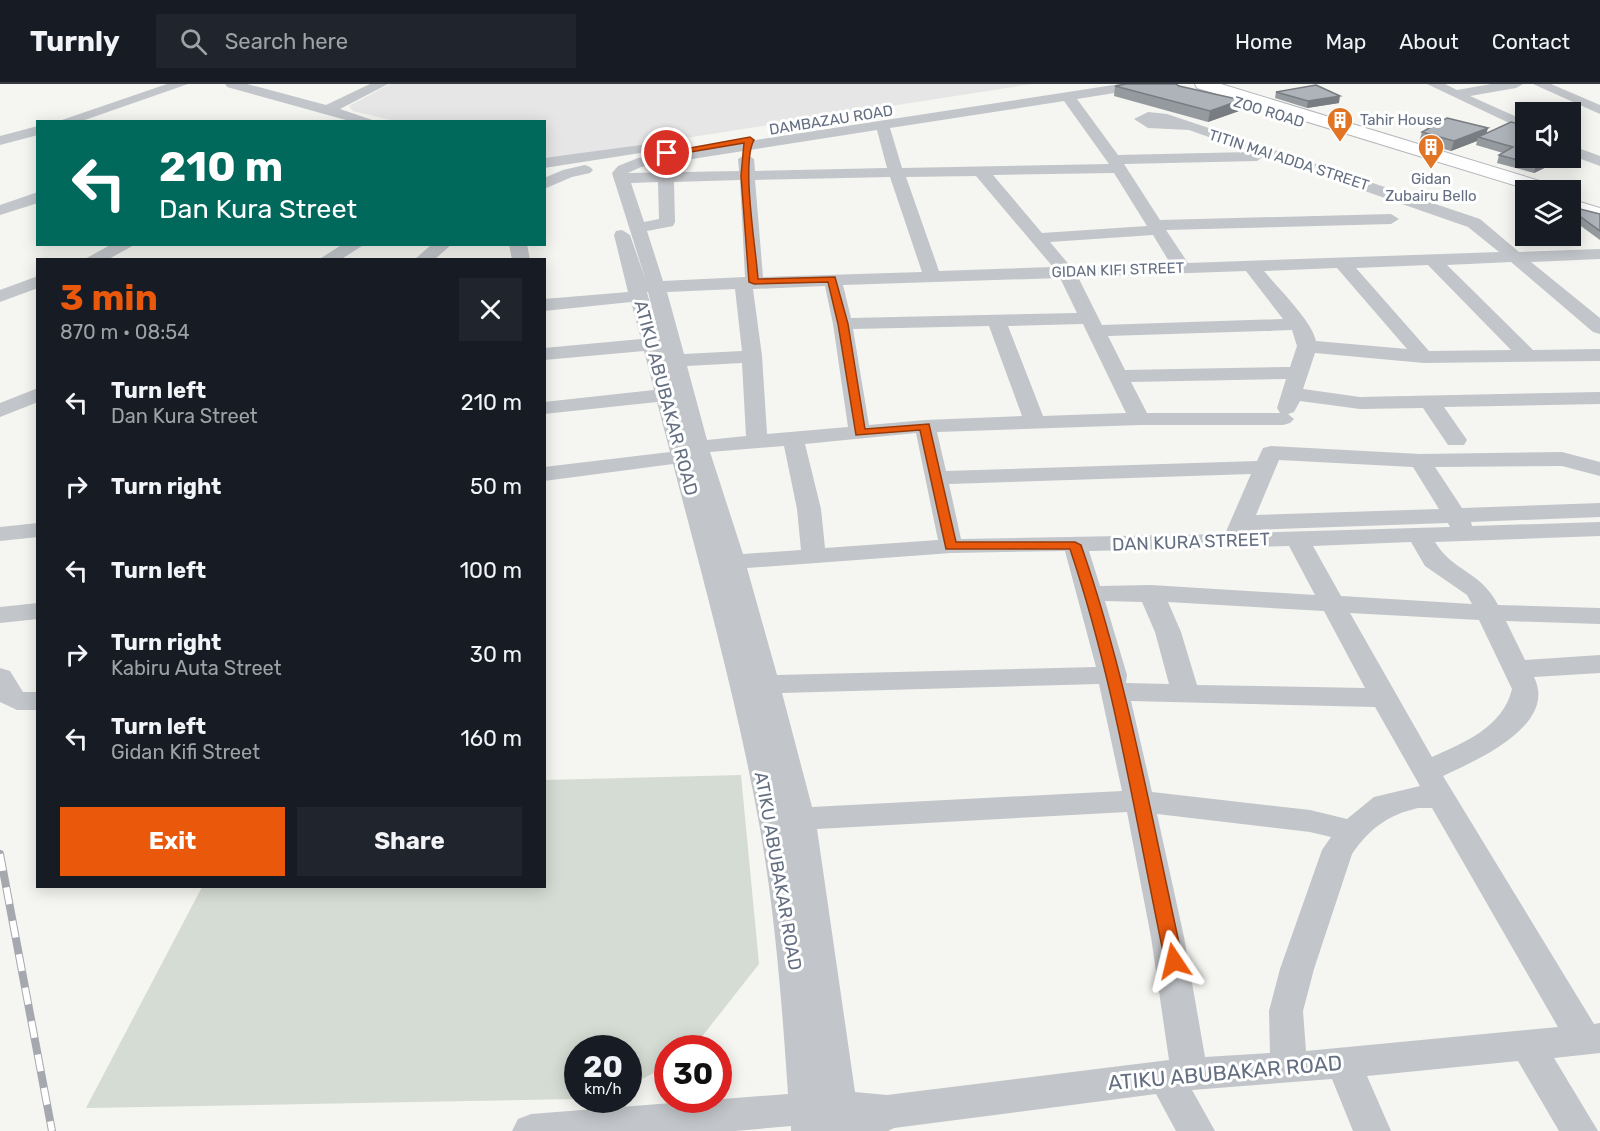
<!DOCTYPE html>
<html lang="en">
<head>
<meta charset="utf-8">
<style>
	body { margin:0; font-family:Rubik,sans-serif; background:#20242c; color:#f1f3f6; height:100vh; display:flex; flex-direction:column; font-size:22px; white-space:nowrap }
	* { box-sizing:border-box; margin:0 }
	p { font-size:20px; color:#9ea1a6 }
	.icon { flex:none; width:33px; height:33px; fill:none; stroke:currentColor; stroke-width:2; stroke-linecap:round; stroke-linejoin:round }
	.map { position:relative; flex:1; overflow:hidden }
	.drawer { position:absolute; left:36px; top:174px; width:510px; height:630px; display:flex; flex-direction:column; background:#171b24; border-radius:0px; box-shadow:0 3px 15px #0003 }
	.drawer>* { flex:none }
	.banner { position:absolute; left:36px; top:36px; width:510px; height:126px; border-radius:0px; box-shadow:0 3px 15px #0003; background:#00695c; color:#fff; overflow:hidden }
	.buttons { position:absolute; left:1515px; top:18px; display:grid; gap:12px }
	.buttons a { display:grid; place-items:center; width:66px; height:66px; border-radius:0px; background:#171b24; box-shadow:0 3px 15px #0003; font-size:30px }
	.speed { position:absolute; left:564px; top:951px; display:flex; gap:12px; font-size:30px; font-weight:700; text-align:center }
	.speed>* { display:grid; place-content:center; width:78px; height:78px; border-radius:50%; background:#171b24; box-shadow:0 3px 15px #0003; line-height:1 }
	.speed small { font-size:15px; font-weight:400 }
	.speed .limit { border:9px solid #d22; background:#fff; color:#111 }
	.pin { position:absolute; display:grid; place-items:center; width:51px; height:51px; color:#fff; margin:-26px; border:3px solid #fff; border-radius:50%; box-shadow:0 2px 6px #0007 }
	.me { position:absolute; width:66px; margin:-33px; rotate:350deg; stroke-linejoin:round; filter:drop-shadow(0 0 4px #0008) }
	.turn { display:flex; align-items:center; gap:21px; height:126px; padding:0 24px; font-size:27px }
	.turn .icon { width:78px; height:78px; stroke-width:2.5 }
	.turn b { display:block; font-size:42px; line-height:51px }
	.round { display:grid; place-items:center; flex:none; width:63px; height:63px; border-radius:0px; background:#20242c }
	.summary { display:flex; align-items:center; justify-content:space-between; height:102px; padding:0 24px }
	h1 { font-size:36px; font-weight:700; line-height:45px; color:#ea580c }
	.action { display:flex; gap:12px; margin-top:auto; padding:12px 24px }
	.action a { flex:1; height:69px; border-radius:0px; background:#ea580c; color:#fff; font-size:24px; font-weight:700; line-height:69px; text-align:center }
	.action a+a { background:#20242c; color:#f1f3f6 }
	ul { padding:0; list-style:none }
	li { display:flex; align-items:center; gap:18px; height:84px; padding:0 24px }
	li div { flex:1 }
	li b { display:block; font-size:22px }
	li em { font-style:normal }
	header { display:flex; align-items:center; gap:36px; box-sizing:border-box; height:84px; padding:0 30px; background:#171b24; border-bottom:2px solid #363941 }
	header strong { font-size:28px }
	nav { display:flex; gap:33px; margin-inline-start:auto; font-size:21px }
	.search { width:420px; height:54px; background:#20242c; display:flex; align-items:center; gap:15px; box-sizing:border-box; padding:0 21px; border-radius:0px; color:#9ea1a6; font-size:22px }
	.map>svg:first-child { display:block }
	.built { fill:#e5e6e5 }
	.green { fill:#d5dcd3 }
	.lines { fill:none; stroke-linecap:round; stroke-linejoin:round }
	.major-casing { stroke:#b5b8bd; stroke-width:2 }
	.minor { fill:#c2c5c9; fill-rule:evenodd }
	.major { fill:#fff; fill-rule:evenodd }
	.rail-casing { stroke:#a5a8af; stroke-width:8 }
	.rail { stroke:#fff; stroke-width:6; stroke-dasharray:17; stroke-linecap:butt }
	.wall { fill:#959a9f }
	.shaded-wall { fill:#797d82 }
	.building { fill:#adb3b9; stroke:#797d82; stroke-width:1.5 }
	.route { fill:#ea580c; stroke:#983908; stroke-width:1.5 }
	.labels { text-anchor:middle; stroke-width:6; stroke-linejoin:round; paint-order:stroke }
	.far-street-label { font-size:15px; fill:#646f82; stroke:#fff }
	.far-poi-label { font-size:15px; fill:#646f82; stroke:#fff; text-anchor:start }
	.street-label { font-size:18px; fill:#646f82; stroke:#fff }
	.near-street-label { font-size:21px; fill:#646f82; stroke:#fff }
</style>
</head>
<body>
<header>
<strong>Turnly</strong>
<div class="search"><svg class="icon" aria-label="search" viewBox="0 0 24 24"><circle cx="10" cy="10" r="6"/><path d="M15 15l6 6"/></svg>Search here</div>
<nav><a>Home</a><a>Map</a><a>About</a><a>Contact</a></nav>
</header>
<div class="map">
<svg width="1600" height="1047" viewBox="0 0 1600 1047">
	<rect width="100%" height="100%" fill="#f5f5f1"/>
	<path class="built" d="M390,0H1032L563,73H545L544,38L395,37L353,27L349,22Z"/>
	<path class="green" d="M741,691L759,880L693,964H668L667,982L629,1002L628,964H578L577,1015L86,1024L202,803L544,802L545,696Z"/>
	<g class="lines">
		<g class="major-casing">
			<path id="major" d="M1195,0H1221L1556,102L1559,106H1530L1197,4Z
				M1570,115L1600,124V136L1570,128Z"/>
		</g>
		<path class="minor" d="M167,0H188L79,38H56Z
			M225,0H247L326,21L370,0H388L340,25L378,38H353L227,3Z
			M1120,0H1153L1146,4L1077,15L1118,71L1251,68L1189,46L1148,44L1134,35L1148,28L1167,30L1480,135L1519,168L1600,165V175L1531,178L1600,234V250L1593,248L1511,178L1447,181L1533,266L1600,265V277L1424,279L1315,269L1303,305L1360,313L1600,308V320L1444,323L1467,356L1464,361H1448L1423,324L1360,325L1300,317L1294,328L1288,330L1294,335L1290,339L1283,341H1140L937,348L946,387L1257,377L1263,364L1271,362L1420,370L1562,368L1600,378V392L1562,382L1435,383L1462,424L1600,419V433L1471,438L1472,442L1600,438V452L1435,458C1453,488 1481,487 1498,521L1600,524V540L1506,537L1525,576L1600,571V589L1534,593C1558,641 1477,676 1443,692L1594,940L1600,939V969L1554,974L1598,1047H1559L1518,977L1367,992L1391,1047H1353L1332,995L1192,1006L1215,1047H1176L1156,1010L894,1044L888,1047H791V1042L735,1047H512L518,1035L531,1030L788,1010C782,919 775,828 759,739C737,618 704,499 673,380L544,397V383L670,368L657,318L544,330V318L654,306L644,267L544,276V264L641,255L631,218L544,227V215L628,208L614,151L616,147L622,146L630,151L646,197L612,89L618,82L638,74ZM1064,17L1109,80L902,84L890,44ZM877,46L887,84L755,87L754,75L746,70L738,75L739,87L628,89L641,83ZM1264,72L1468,143L1499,168L1188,179L1166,146L1391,140L1399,135L1391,130L1160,136L1124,80L1257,77ZM1114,89L1147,142L1042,149L993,91ZM976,92L1053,183L939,187L906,93ZM890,93L922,188L763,193L755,96ZM740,96L745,193L663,197L647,147L673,142L675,138L674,98ZM658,98L659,135L644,138L631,99ZM1153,151L1170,179L1071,183L1050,158ZM1428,181L1511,266L1429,267L1356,184ZM1337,184L1407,265L1316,257C1312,237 1278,204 1264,187ZM1246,187L1283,235L1102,241L1078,193ZM1060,194L1077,229L851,234L843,201ZM825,202L833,240L848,343L767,350L762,272L753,205ZM735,205L742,267L684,270L667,208ZM647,208H648L661,259L648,212ZM1083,240L1126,329L1043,332L1008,242ZM989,242L1022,332L925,336L869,341L853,245ZM1292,246L1297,262L1290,283L1125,286L1108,252ZM742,279L746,352L707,356L687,282ZM1286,295L1277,324L1280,329H1147L1131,298ZM916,349L938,456L825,464L821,425L805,360ZM784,362L797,425L801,466L743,470L710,368ZM1279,376L1413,383L1439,425L1256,431ZM1251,390L1225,450L961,455L949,400ZM1448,439L1450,443L1249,449L1251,446ZM1411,458L1425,482L1467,511L1472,520L1341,512L1313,462ZM1289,462L1315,511L1151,501L1100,502L1089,467ZM1065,467L1096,583L777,591L747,484L951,469ZM1105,517L1142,518L1155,548L1169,600L1126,599L1127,591ZM1168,518L1324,527L1365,604L1197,601L1181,548ZM1350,529L1479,536L1512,605C1503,643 1465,658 1432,673ZM1099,600L1122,707L812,723L782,609ZM1131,617L1375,623L1420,702L1374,713L1347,735L1310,726L1152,708ZM1418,724H1432L1558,943L1306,967L1303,927L1314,885L1352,770C1370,744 1388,731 1418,724ZM1127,728L1151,853L1169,976L887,1011L855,1008L817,745ZM1157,730L1310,748L1331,753L1322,766L1280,885L1269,927L1270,969L1205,973L1184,853Z
			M1427,0H1445L1457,6L1491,0H1523L1516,4L1470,12L1526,37V47Z
			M1533,0H1551L1600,21V30Z
			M38,42V51L0,61V52Z
			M648,60L653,61L655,64L653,67L544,84V74Z
			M1570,61L1600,72V82L1570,71Z
			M585,81L590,83L593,86L590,89L572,93L544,105V94L563,86Z
			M38,108V119L0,131V121Z
			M112,160H136L107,176H83Z
			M343,160H365L340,176H318Z
			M432,160H452L434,176H414Z
			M509,160H527L530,176H512Z
			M38,192V204L0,218V206Z
			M38,304V318L0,333V319Z
			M38,439V453L0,457V443Z
			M38,519V535L0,539V523Z
			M0,584L10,587L23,608H38V626H17L0,618Z"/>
		<use href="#major" class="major"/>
		<g class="rail-casing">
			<path id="rail" d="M0,770L52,1047"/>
		</g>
		<use href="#rail" class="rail"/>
	</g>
	<path class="wall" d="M1115,2L1239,27L1208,38L1114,12Z
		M1276,8L1339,19L1307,24L1275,14Z
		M1488,44L1486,49L1563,75L1534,89L1497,79L1499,71L1503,69L1476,61L1477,57L1451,67L1419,58L1422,48Z
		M1570,122L1572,123L1600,130V156L1570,134Z"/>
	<path class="shaded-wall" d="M1340,12L1339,19L1307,24L1308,17Z
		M1241,16L1239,27L1208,38L1210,27Z
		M1488,44L1485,54L1478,53L1477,57L1451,67L1454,57Z
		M1552,74H1564L1563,75L1534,89L1536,81Z"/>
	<path class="building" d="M1126,0H1176L1179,2L1241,16L1210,27L1115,2Z
		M1316,1L1340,12L1308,17L1276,8Z
		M1447,34L1488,44L1454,57L1422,48Z
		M1511,38L1526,42V74H1552L1536,81L1499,71L1513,63L1478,53Z
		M1570,122L1572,123L1600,130V147L1570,125Z"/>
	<path class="route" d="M750,53L754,56C741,78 756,165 758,195L835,193L848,240L865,345L929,340L956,458H1075L1081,461C1128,596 1152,738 1183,877L1180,882L1174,884L1167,882L1165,877C1136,740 1115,598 1070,465H946L920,346L856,351L838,240L828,198L754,200L749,198L741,92L744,59L667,72L663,69Z"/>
	<defs>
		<g id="building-pin" transform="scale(1.35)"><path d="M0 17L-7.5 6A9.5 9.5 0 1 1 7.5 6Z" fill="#e27525" stroke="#fff"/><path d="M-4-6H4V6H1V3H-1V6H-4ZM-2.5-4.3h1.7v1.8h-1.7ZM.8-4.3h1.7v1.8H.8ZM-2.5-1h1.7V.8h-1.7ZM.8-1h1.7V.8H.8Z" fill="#fff"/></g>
	</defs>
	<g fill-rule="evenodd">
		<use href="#building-pin" x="1340" y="36"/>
		<use href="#building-pin" x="1431" y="63"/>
	</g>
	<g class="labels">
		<g class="far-street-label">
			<text transform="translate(1269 28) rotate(17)" y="5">ZOO ROAD</text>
			<text transform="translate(831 36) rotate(-9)" y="5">DAMBAZAU ROAD</text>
			<text transform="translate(1289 76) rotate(18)" y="5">TITIN MAI ADDA STREET</text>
			<text transform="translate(1118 186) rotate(-2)" y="5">GIDAN KIFI STREET</text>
		</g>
		<g class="far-poi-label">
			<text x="1360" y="41">Tahir House</text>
			<text x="1431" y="100" text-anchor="middle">Gidan<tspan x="1431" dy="17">Zubairu Bello</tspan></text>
		</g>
		<g class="street-label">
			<text transform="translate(666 314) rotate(75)" y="6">ATIKU ABUBAKAR ROAD</text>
			<text transform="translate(1191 458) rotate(-2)" y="6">DAN KURA STREET</text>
			<text transform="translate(778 787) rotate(80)" y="6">ATIKU ABUBAKAR ROAD</text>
		</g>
		<g class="near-street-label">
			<text transform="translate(1225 989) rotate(-5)" y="7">ATIKU ABUBAKAR ROAD</text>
		</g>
	</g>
</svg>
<div class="buttons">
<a><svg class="icon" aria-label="sound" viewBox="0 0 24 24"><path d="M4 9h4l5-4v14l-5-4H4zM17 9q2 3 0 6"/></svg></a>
<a><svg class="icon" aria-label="layers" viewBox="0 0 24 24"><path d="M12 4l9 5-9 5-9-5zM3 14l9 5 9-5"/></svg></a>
</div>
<div class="speed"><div>20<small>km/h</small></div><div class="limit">30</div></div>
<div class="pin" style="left:667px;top:69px;background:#d93025"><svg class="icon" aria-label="arrive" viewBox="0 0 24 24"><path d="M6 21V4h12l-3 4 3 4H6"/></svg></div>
<svg class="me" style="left:1174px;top:877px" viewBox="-20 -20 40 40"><path d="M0-17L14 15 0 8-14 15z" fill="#ea580c" stroke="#fff" stroke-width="4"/></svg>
<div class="banner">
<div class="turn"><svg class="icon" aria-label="left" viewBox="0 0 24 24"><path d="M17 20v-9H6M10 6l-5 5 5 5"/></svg><div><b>210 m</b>Dan Kura Street</div></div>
</div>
<section class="drawer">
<div class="summary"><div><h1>3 min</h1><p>870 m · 08:54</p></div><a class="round"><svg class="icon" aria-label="close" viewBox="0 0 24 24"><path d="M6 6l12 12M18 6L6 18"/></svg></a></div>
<ul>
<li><svg class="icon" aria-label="left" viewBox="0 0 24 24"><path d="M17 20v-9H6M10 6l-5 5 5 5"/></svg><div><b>Turn left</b><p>Dan Kura Street</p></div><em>210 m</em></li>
<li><svg class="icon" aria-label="right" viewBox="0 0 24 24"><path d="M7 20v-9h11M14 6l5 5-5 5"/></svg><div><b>Turn right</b></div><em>50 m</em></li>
<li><svg class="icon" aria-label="left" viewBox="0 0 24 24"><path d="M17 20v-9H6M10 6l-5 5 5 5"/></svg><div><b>Turn left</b></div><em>100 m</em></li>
<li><svg class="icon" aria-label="right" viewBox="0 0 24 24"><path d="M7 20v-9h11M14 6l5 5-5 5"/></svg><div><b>Turn right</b><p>Kabiru Auta Street</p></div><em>30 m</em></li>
<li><svg class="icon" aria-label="left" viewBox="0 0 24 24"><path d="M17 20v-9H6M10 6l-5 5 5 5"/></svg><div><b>Turn left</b><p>Gidan Kifi Street</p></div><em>160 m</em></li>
</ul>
<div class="action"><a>Exit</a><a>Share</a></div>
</section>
</div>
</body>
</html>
